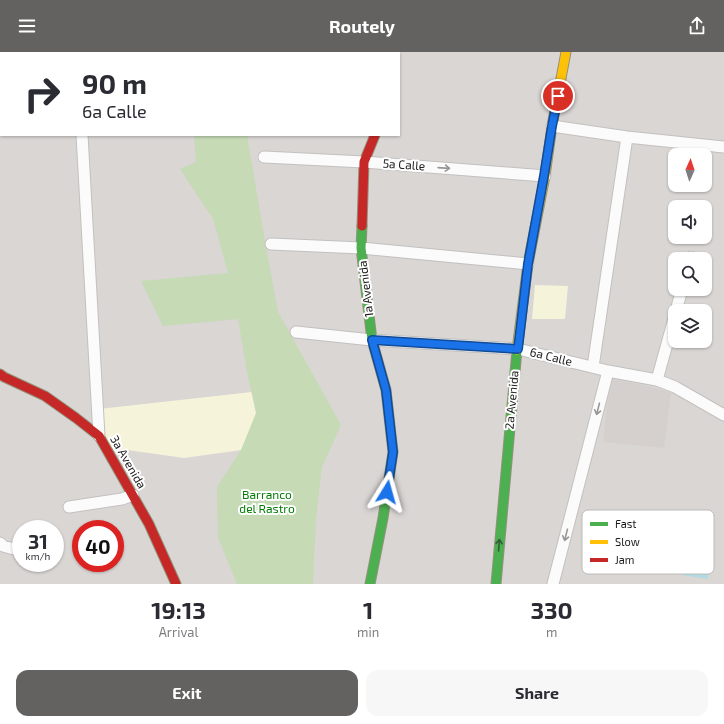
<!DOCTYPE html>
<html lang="en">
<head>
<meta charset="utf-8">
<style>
	body { margin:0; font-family:"Exo 2",sans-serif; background:#f7f7f7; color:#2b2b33; height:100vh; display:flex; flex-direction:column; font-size:15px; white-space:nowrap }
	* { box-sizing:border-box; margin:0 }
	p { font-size:13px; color:#7c7c81 }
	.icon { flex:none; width:22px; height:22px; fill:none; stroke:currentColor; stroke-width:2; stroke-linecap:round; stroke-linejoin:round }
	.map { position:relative; height:532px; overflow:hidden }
	.sheet { display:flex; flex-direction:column; background:#fff; flex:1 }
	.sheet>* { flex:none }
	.top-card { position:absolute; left:0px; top:0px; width:400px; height:84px; box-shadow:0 1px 3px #0004; background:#fff; color:#2b2b33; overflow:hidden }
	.needle { width:26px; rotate:3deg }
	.buttons { position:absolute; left:668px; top:96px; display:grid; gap:8px }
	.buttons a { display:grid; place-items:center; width:44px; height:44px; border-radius:8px; background:#fff; box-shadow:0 1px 3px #0004; font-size:20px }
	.speed { position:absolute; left:12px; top:468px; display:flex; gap:8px; font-size:20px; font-weight:700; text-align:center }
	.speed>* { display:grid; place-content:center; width:52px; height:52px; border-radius:50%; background:#fff; box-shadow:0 1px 3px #0004; line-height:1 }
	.speed small { font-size:10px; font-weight:400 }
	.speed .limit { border:6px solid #d22; background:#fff; color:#111 }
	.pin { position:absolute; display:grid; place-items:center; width:34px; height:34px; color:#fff; margin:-17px; border:2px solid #fff; border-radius:50%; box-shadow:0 1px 4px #0007 }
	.me { position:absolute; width:44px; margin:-22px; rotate:8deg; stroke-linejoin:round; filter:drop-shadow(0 0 3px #0008) }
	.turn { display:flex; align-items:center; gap:14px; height:84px; padding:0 16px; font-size:18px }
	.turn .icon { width:52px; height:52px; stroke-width:2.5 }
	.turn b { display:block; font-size:28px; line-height:34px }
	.eta { display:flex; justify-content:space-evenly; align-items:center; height:68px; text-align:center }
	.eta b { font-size:24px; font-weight:700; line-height:28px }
	.button { display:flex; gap:8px; margin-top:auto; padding:8px 16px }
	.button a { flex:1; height:46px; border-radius:12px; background:#636261; color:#fff; font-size:16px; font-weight:700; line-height:46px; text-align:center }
	.button a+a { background:#f7f7f7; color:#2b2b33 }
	header { display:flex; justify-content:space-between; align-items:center; height:52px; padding:0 16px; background:#636261; color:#fff; font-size:18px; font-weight:700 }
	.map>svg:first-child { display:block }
	.residential { fill:#d9d6d4; fill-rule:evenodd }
	.education { fill:#f6f3db }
	.forest { fill:#c5dab5 }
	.water { fill:#b3dae0 }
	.building { fill:#d5d0cd }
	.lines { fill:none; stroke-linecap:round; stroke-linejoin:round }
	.street-casing { stroke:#c2c1bf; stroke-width:13 }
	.fast-casing { stroke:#93937a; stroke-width:11 }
	.slow-casing { stroke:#93937a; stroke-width:11 }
	.jam-casing { stroke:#93937a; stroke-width:11 }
	.street { stroke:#fcfbfb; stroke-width:11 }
	.fast { stroke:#4caf50; stroke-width:9 }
	.slow { stroke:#ffc107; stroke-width:9 }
	.jam { stroke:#c62828; stroke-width:9 }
	.oneway { stroke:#979696 }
	.oneway2 { stroke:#315e33 }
	.route-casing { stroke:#114b97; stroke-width:10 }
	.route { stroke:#1a73e8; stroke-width:7 }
	.labels { text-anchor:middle; stroke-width:4; stroke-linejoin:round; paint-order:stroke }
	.street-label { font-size:12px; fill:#1b1b1b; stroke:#fff }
	.park-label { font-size:12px; fill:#037e05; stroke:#fff }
	.key { fill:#fff; stroke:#bbb; stroke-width:1 }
	.key-label { font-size:11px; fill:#1b1b1b }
</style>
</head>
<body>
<header><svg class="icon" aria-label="menu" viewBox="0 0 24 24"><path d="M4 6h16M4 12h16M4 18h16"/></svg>Routely<svg class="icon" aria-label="share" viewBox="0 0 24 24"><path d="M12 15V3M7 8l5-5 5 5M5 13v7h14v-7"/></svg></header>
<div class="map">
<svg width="724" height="532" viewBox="0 0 724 532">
	<rect width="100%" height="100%" fill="#eae7e2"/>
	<path class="residential" d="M0,0H724V532H0ZM1,1H399V83H1ZM675,103H705V133H675ZM675,155H705V185H675ZM675,207H705V237H675ZM675,259H705V289H675ZM21,477H55V511H21ZM81,477H115V511H81Z"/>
	<path class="education" d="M535,233L568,234L565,267H532Z
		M288,336L299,390L184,406L106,395L99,357Z"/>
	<path class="forest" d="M194,83H247L266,195L278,260L341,373L322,415L316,466L313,532H237L218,485L217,435L241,398L256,361L247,320L238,267L163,274L141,229L228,221L213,167L180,117L196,110Z"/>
	<path class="water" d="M683,510L709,513L708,527L682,523Z"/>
	<path class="building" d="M613,327L649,334L671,341L664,396L603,390L607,351Z"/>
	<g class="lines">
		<g class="street-casing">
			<path id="street" d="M95,1V0
				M393,1V0
				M552,74L627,85L724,95
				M82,83L99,384
				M264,105L364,110L545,124
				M271,192L361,196L528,212
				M691,207V205
				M676,259L682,237
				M296,280L372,288L518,297L608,319L657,328L675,335L724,363
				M593,315L627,85
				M657,328L675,263
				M69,455L122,447L133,443
				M0,491L3,494L21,499
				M553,532L608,319"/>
		</g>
		<g class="fast-casing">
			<path id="fast" d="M362,174L361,196L372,288L386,338L393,400L383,466L370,532
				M496,532L517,298"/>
		</g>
		<g class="slow-casing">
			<path id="slow" d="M517,298L528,212L545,124L552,74L566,0"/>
		</g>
		<g class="jam-casing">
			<path id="jam" d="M0,0V2
				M362,174L364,110L375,83
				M0,322L4,325L45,344L76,366L99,384L149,472L176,532"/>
		</g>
		<use href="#street" class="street"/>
		<use href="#fast" class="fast"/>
		<use href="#slow" class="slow"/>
		<use href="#jam" class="jam"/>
	</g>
	<defs><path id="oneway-shaft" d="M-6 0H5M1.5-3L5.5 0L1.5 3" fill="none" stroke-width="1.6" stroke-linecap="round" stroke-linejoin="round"/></defs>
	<g class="oneway">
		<use href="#oneway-shaft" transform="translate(444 116) rotate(4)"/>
		<use href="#oneway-shaft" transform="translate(598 357) rotate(104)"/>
		<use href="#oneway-shaft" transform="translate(566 483) rotate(104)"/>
	</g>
	<use class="oneway2" href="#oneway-shaft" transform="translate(499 493) rotate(-86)"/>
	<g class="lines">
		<g class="route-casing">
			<path id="route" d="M387,440L393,400L386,338L372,288L518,297L528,212L544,124L552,74L558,44"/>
		</g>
		<use href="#route" class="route"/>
	</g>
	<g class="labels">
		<g class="street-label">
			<text transform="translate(404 113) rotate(4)" y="4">5a Calle</text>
			<text transform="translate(366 237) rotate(-97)" y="4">1a Avenida</text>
			<text transform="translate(551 305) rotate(14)" y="4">6a Calle</text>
			<text transform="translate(512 348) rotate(-85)" y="4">2a Avenida</text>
			<text transform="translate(128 410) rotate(60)" y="4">3a Avenida</text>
		</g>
		<g class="park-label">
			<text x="267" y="447">Barranco<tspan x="267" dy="14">del Rastro</tspan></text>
		</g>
	</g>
	<rect x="582" y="458" width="132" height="64" rx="6" class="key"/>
	<rect x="590" y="470" width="18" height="4" fill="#4caf50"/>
	<rect x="590" y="488" width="18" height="4" fill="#ffc107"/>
	<rect x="590" y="506" width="18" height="4" fill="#c62828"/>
	<g class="key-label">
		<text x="615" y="476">Fast</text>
		<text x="615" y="494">Slow</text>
		<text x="615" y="512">Jam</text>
	</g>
</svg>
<div class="buttons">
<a><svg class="needle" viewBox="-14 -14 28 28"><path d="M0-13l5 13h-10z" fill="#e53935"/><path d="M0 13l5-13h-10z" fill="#7c7c81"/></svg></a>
<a><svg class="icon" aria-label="sound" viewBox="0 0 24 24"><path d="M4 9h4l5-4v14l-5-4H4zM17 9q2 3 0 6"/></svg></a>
<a><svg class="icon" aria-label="search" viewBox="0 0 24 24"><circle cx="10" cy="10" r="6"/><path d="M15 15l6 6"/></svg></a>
<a><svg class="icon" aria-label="layers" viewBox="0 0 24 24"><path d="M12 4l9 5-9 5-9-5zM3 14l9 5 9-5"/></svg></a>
</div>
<div class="speed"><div>31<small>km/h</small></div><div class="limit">40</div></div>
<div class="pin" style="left:558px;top:44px;background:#d93025"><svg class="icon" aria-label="arrive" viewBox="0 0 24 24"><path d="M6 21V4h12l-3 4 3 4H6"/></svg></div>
<svg class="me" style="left:387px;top:440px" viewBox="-20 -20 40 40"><path d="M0-17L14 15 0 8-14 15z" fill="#1a73e8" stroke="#fff" stroke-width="4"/></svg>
<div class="top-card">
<div class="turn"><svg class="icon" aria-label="right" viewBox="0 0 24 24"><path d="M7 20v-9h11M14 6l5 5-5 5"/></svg><div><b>90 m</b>6a Calle</div></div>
</div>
</div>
<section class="sheet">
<div class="eta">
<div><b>19:13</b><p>Arrival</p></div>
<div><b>1</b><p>min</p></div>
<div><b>330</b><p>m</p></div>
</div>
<div class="button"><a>Exit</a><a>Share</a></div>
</section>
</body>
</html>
